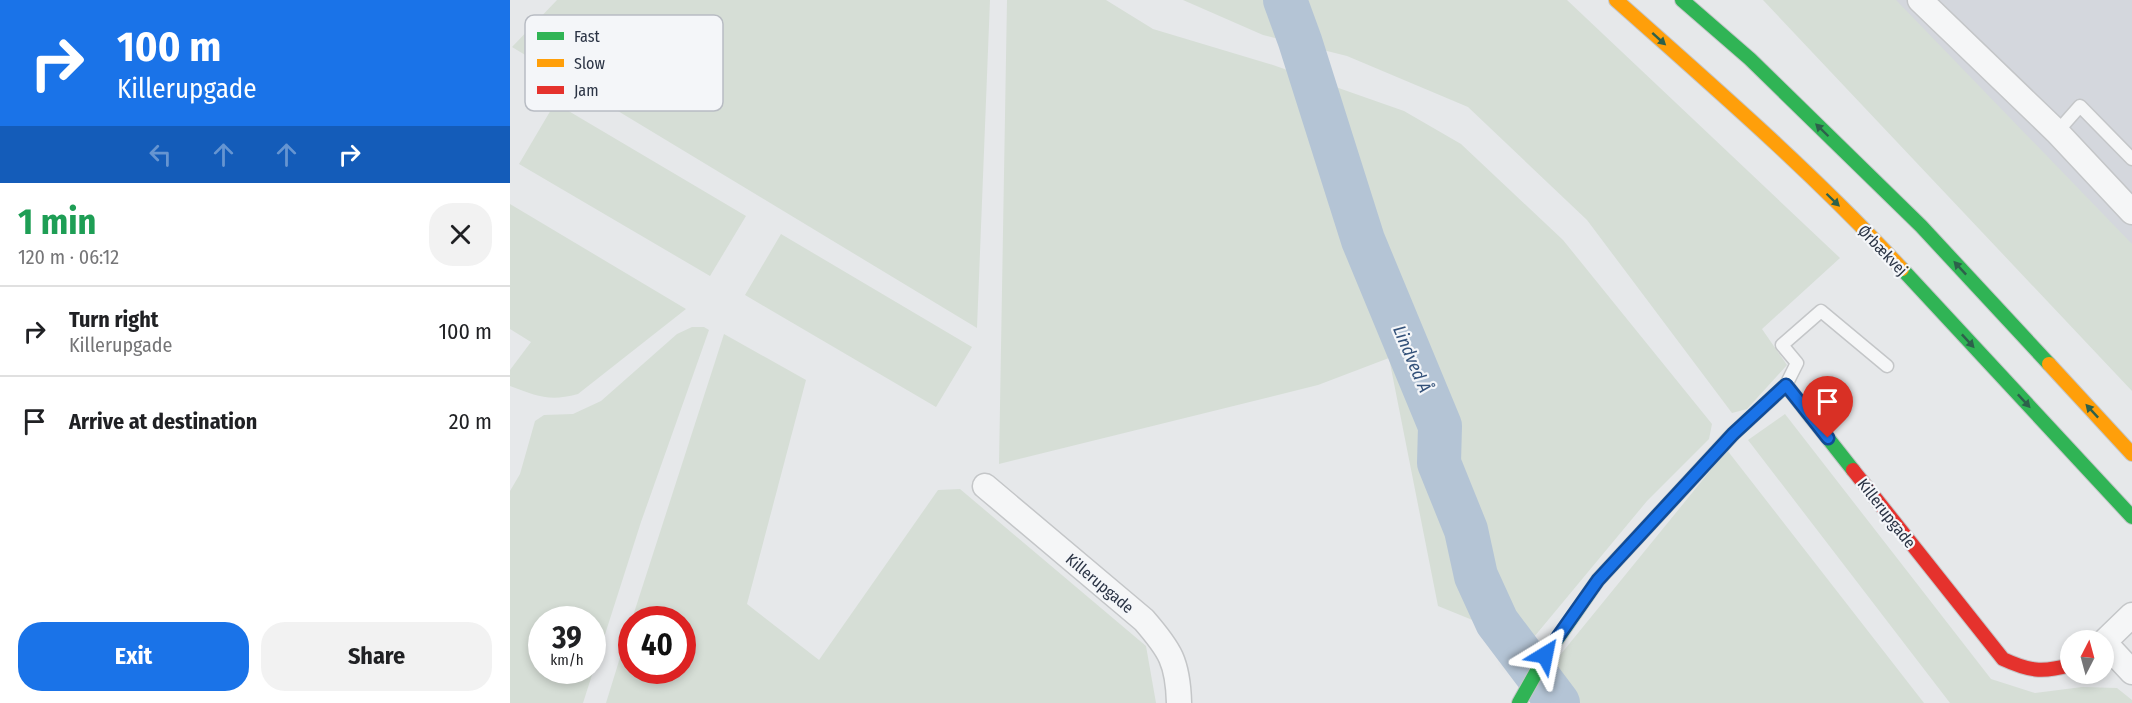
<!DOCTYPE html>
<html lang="en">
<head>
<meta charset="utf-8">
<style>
	body { margin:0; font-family:"Fira Sans Condensed",sans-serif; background:#f2f2f2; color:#202124; height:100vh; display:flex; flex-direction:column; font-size:22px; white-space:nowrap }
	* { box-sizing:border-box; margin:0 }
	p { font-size:20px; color:#757577 }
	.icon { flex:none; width:33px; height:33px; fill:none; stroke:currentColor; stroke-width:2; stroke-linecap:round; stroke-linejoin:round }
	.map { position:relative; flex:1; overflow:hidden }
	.panel { display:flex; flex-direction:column; background:#fff; width:510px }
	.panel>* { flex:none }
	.top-card { background:#1a73e8; color:#fff; overflow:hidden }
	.needle { width:39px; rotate:6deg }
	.buttons { position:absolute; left:1550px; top:630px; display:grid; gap:12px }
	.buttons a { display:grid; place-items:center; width:54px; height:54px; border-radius:50%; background:#fff; box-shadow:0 3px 9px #0003; font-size:30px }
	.speed { position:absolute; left:18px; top:606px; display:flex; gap:12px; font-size:30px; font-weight:700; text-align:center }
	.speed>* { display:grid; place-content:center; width:78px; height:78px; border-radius:50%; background:#fff; box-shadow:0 3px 9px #0003; line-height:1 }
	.speed small { font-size:15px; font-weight:400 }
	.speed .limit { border:9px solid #d22; background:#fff; color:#111 }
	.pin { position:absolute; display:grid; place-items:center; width:51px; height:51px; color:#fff; margin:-62px -26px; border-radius:50% 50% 50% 0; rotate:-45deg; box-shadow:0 0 6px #0007 }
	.pin .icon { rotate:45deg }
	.me { position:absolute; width:66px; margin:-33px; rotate:35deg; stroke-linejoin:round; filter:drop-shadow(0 0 4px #0008) }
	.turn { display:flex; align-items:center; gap:21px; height:126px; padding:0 18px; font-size:27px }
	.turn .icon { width:78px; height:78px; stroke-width:2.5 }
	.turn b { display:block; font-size:42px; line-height:51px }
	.lanes { display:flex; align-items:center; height:57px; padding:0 18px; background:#0003; justify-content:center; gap:30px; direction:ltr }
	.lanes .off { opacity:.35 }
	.round { display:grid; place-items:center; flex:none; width:63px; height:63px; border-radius:24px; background:#f2f2f2 }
	.overview { display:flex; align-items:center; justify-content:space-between; height:102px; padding:0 18px }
	h1 { font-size:36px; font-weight:700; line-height:45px; color:#1e9e55 }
	.primary-button { display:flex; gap:12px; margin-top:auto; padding:12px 18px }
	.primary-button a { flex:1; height:69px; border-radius:24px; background:#1a73e8; color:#fff; font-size:24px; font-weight:700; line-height:69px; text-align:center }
	.primary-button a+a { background:#f2f2f2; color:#202124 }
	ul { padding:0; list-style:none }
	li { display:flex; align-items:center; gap:18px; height:90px; padding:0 18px; border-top:2px solid #e0e0e0 }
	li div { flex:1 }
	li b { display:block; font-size:22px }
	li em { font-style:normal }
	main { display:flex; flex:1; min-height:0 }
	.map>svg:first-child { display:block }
	.built { fill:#d4d7dd }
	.green { fill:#d6ded6; fill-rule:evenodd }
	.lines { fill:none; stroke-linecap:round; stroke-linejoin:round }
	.river { stroke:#b4c4d5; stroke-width:44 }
	.lane-casing { stroke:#c4c6c8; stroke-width:15 }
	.street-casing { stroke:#c4c6c8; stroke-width:27 }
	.fast-casing { stroke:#c4c6c8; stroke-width:16 }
	.slow-casing { stroke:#c4c6c8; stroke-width:16 }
	.jam-casing { stroke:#c4c6c8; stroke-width:16 }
	.lane { stroke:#f5f6f7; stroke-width:12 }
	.street { stroke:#f5f6f7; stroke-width:24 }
	.fast { stroke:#30b455; stroke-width:14 }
	.slow { stroke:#ff9f0a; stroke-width:14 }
	.jam { stroke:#e5322d; stroke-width:14 }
	.oneway { fill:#2d614b }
	.route-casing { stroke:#114b97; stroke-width:15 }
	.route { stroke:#1a73e8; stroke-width:10 }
	.labels { text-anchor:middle; stroke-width:4.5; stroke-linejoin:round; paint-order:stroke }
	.street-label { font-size:16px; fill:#2b3445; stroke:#f4f6f9 }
	.water-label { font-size:18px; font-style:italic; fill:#34527a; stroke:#f4f6f9 }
	.key { fill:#f4f6f9; stroke:#b8bcc3; stroke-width:1.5 }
	.key-label { font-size:16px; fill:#2b3445 }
</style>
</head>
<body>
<main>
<section class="panel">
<div class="top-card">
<div class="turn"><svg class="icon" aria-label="right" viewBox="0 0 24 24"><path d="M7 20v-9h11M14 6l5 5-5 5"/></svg><div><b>100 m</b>Killerupgade</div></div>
<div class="lanes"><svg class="icon off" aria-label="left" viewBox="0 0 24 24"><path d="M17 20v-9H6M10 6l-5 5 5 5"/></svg><svg class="icon off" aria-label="ahead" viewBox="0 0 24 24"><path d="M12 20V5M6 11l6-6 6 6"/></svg><svg class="icon off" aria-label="ahead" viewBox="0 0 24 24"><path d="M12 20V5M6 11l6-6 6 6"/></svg><svg class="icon" aria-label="right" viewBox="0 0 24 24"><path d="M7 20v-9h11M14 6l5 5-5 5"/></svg></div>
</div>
<div class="overview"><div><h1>1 min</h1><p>120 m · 06:12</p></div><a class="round"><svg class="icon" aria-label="close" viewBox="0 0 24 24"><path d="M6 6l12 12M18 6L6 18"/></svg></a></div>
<ul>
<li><svg class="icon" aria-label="right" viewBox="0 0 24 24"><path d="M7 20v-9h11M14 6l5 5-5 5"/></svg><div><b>Turn right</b><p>Killerupgade</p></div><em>100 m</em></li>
<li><svg class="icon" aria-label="arrive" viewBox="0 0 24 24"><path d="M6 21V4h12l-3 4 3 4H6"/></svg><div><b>Arrive at destination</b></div><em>20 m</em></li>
</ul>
<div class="primary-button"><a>Exit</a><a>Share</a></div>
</section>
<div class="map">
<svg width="1622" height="703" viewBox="0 0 1622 703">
	<rect width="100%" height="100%" fill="#e6e8ea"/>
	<path class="built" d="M1284,0H1622V375Z"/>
	<path class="green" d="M47,0H480L467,328L2,47Z
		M497,0H596L643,29L763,65L894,111L951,144L1053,240L1202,424L1199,439L1137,501L1019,643L928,606L879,358L808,385L489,464Z
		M673,0H1057L1330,258L1252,329L1277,365L1237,409L1222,413L1077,220L958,107L837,56L753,35Z
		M1253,0H1386L1622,244V391Z
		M45,103L236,216L200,276L9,164Z
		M0,204L176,309L68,394C38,402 28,396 0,386V370L21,342L0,329Z
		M271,234L462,347L426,407L235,295Z
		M182,327H194L199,330L131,522L73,703H0V491L10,474L25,421L34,415L63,414L91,401L167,334ZM32,620H82V670H32Z
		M214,334L296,380L237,604L309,660L428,490L450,489L636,646L646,703H96L121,622L122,670H172V620L122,619Z
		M1275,414L1481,679L1525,693L1572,687L1607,688L1622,700V703H1440L1238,440Z
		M1217,450L1414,703H1057L1033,676Z"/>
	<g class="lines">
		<path class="river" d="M775,0L790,41L853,240L930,426L929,463L956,530L966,576L987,622L1048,703"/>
		<g class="lane-casing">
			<path id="lane" d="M1547,132L1570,106L1622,159
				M1277,383L1287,363L1272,345L1311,311L1377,366"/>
		</g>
		<g class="street-casing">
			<path id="street" d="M1410,0L1547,132L1622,212
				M475,486L634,620C660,650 668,662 669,703
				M1594,642L1622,672
				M1593,643L1622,615"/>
		</g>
		<g class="fast-casing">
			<path id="fast" d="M1172,0L1240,59L1411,226L1539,364
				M1392,269L1622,517
				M1009,703L1036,655L1088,580L1223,434L1276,385L1343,470"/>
		</g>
		<g class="slow-casing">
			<path id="slow" d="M1106,0C1204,87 1303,173 1392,269
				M1539,364L1622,454"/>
		</g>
		<g class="jam-casing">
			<path id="jam" d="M1343,470L1493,659C1519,671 1532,673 1560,665"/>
		</g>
		<use href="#lane" class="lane"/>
		<use href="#street" class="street"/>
		<use href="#fast" class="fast"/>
		<use href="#slow" class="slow"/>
		<use href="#jam" class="jam"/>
	</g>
	<defs><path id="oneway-solid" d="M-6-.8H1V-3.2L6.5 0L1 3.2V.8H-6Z" transform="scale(1.5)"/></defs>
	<g class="oneway">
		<use href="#oneway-solid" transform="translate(1149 39) rotate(42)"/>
		<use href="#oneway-solid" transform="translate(1312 130) rotate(-136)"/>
		<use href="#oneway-solid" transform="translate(1323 200) rotate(44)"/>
		<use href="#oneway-solid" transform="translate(1450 268) rotate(-133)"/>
		<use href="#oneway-solid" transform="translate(1458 341) rotate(47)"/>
		<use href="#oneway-solid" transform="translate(1514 401) rotate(47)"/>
		<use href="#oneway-solid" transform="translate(1582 411) rotate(-133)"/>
	</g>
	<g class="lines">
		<g class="route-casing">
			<path id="route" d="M1035,655L1088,580L1223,434L1276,385L1318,438"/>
		</g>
		<use href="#route" class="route"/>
	</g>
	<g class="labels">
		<g class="street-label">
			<text transform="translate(1373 250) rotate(46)" y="6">Ørbækvej</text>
			<text transform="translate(1377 513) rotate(52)" y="6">Killerupgade</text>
			<text transform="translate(590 583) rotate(40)" y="6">Killerupgade</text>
		</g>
		<g class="water-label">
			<text transform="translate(902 359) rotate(67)" y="6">Lindved Å</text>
		</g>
	</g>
	<rect x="15" y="15" width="198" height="96" rx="9" class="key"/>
	<rect x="27" y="32" width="27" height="8" fill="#30b455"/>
	<rect x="27" y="59" width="27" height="8" fill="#ff9f0a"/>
	<rect x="27" y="86" width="27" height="8" fill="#e5322d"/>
	<g class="key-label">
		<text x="64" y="42">Fast</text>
		<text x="64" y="69">Slow</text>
		<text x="64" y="96">Jam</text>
	</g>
</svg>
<div class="buttons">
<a><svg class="needle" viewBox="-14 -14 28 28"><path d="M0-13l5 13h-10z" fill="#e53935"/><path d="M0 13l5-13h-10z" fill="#757577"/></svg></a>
</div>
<div class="speed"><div>39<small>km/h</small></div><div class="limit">40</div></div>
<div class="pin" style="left:1318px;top:438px;background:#d93025"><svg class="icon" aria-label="arrive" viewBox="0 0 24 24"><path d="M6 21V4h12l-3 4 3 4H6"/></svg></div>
<svg class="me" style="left:1035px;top:655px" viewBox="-20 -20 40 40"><path d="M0-17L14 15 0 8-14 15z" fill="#1a73e8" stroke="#fff" stroke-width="4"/></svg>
</div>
</main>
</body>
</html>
